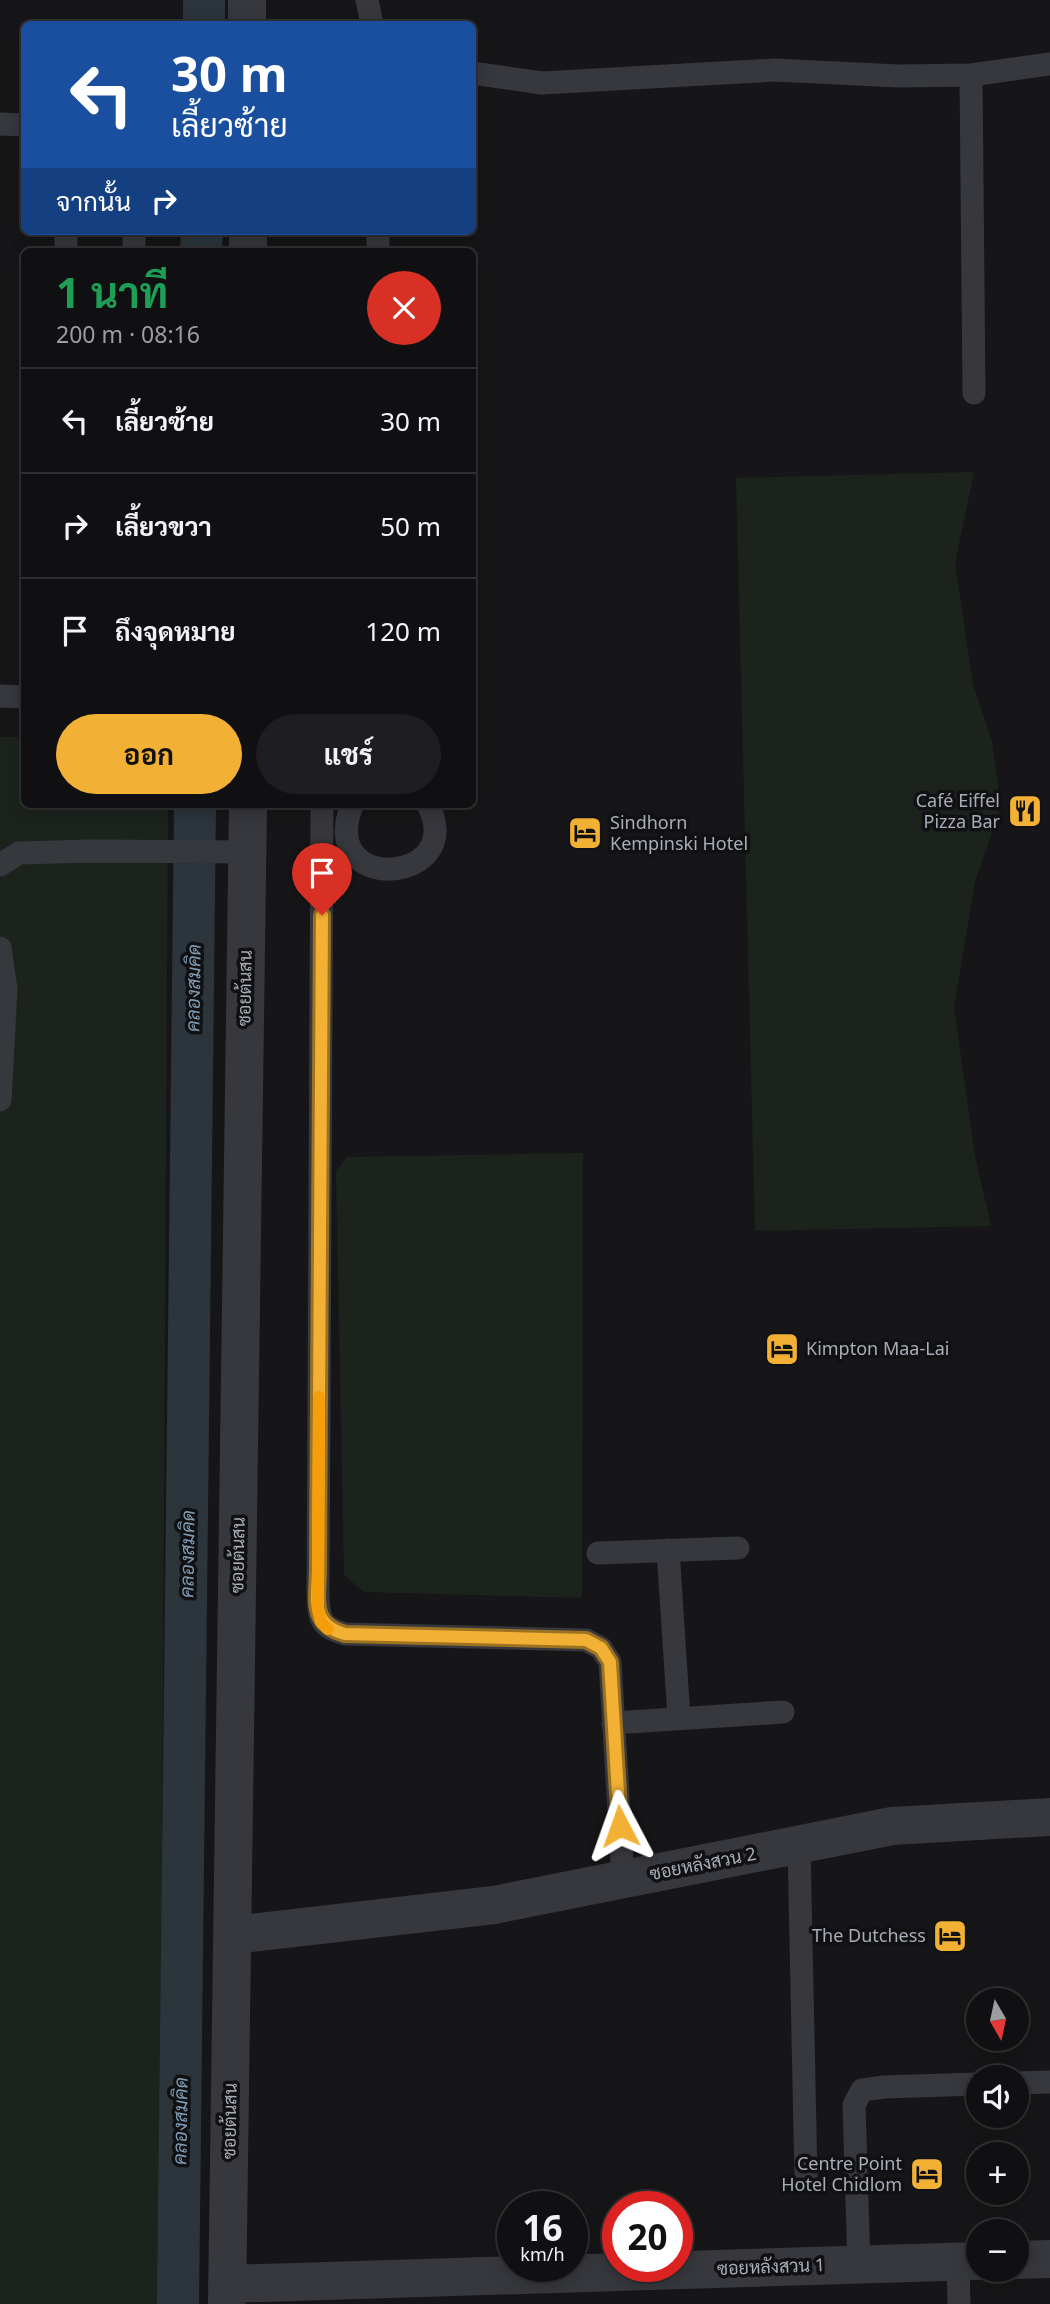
<!DOCTYPE html>
<html lang="th">
<head>
<meta charset="utf-8">
<style>
	body { margin:0; font-family:"Noto Sans",Sarabun,sans-serif; background:#1e1e20; color:#f1f3f6; height:100vh; display:flex; flex-direction:column; font-size:26px; white-space:nowrap }
	* { box-sizing:border-box; margin:0 }
	p { font-size:23px; color:#9c9d9f }
	.icon { flex:none; width:38px; height:38px; fill:none; stroke:currentColor; stroke-width:2; stroke-linecap:round; stroke-linejoin:round }
	.map { position:relative; flex:1; overflow:hidden }
	.sheet { position:absolute; left:21px; top:248px; width:455px; height:560px; display:flex; flex-direction:column; background:#101012; border-radius:10px; box-shadow:0 4px 18px #0003,0 0 0 2px #303032 }
	.sheet>* { flex:none }
	.hud { position:absolute; left:21px; top:21px; width:455px; height:214px; border-radius:10px; box-shadow:0 4px 18px #0003,0 0 0 2px #303032; background:#1a4fa0; color:#fff; overflow:hidden }
	.needle { width:46px; rotate:171deg }
	.fabs { position:absolute; left:966px; top:1988px; display:grid; gap:14px }
	.fabs a { display:grid; place-items:center; width:63px; height:63px; border-radius:50%; background:#101012; box-shadow:0 4px 18px #0003,0 0 0 2px #303032; font-size:35px }
	.speed { position:absolute; left:497px; top:2191px; display:flex; gap:14px; font-size:35px; font-weight:700; text-align:center }
	.speed>* { display:grid; place-content:center; width:91px; height:91px; border-radius:50%; background:#101012; box-shadow:0 4px 18px #0003,0 0 0 2px #303032; line-height:1 }
	.speed small { font-size:18px; font-weight:400 }
	.speed .limit { border:10px solid #d22; background:#fff; color:#111 }
	.pin { position:absolute; display:grid; place-items:center; width:60px; height:60px; color:#fff; margin:-72px -30px; border-radius:50% 50% 50% 0; rotate:-45deg; box-shadow:0 0 7px #0007 }
	.pin .icon { rotate:45deg }
	.me { position:absolute; width:77px; margin:-38px; rotate:356deg; stroke-linejoin:round; filter:drop-shadow(0 0 5px #0008) }
	.turn { display:flex; align-items:center; gap:24px; height:147px; padding:0 35px; font-size:32px }
	.turn .icon { width:91px; height:91px; stroke-width:2.5 }
	.turn b { display:block; font-size:49px; line-height:60px }
	.then { display:flex; align-items:center; height:66px; padding:0 35px; background:#0003; gap:14px; font-size:26px }
	.round { display:grid; place-items:center; flex:none; width:74px; height:74px; border-radius:37px; background:#1e1e20 }
	.summary { display:flex; align-items:center; justify-content:space-between; height:119px; padding:0 35px }
	h1 { font-size:42px; font-weight:700; line-height:52px; color:#1e9e55 }
	.primary-button { display:flex; gap:14px; margin-top:auto; padding:14px 35px }
	.primary-button a { flex:1; height:80px; border-radius:42px; background:#f2b134; color:#111; font-size:28px; font-weight:700; line-height:80px; text-align:center }
	.primary-button a+a { background:#1e1e20; color:#f1f3f6 }
	ul { padding:0; list-style:none }
	li { display:flex; align-items:center; gap:21px; height:105px; padding:0 35px; border-top:2px solid #303032 }
	li div { flex:1 }
	li b { display:block; font-size:26px }
	li em { font-style:normal }
	.map>svg:first-child { display:block }
	.green { fill:#1c231d }
	.lines { fill:none; stroke-linecap:round; stroke-linejoin:round }
	.canal { stroke:#2c353c; stroke-width:42 }
	.service { stroke:#37383d; stroke-width:23 }
	.minor { stroke:#37383d; stroke-width:38 }
	.route-casing { stroke:#9d7322; stroke-width:18 }
	.route { stroke:#f2b134; stroke-width:12 }
	.slow { stroke:#f59e0b; stroke-width:12 }
	.labels { text-anchor:middle; stroke-width:7; stroke-linejoin:round; paint-order:stroke }
	.poi-label { font-size:18px; fill:#a8adb8; stroke:#111113; text-anchor:end }
	.street-label { font-size:18px; fill:#a8adb8; stroke:#111113 }
	.water-label { font-size:19px; font-style:italic; fill:#7f9bb3; stroke:#111113 }
</style>
</head>
<body>
<div class="map">
<svg width="1050" height="2304" viewBox="0 0 1050 2304">
	<rect width="100%" height="100%" fill="#161618"/>
	<path class="green" d="M974,472L955,563L973,684L992,742L1001,806L975,882L954,1007L975,1156L991,1226L755,1231L736,478Z
		M0,737H24V805H168L162,1851L164,2304H0Z
		M583,1153L582,1598L364,1592L344,1575L336,1171L347,1157Z"/>
	<g class="lines">
		<path class="canal" d="M204,24V0
			M201,252L202,231
			M178,2304L195,805"/>
		<path class="service" d="M367,0L372,24
			M472,73L542,83L775,70L898,76L971,75L1050,64
			M971,75L974,393
			M0,124L24,125
			M66,231V252
			M134,231V252
			M378,252V231
			M0,696L24,697
			M322,805L318,1595C319,1619 320,1627 345,1634L586,1640L601,1648L610,1662L623,1879
			M352,805C316,897 469,884 428,805
			M0,865L19,853L90,851L247,852
			M0,948L6,989L0,1100
			M668,1550L679,1718
			M598,1553L738,1548
			M613,1723L783,1712
			M799,1845L806,2179
			M1017,2083L1050,2082
			M958,2261L959,2304
			M859,2265L854,2105L862,2090L884,2087L978,2084"/>
		<path class="minor" d="M247,0V24
			M248,231V252
			M233,1935L494,1905L892,1826L1050,1817
			M1017,2260L1050,2259
			M227,2284L978,2261
			M227,2304L248,805"/>
	</g>
	<g class="lines">
		<g class="route-casing">
			<path id="route" d="M322,915L318,1568C318,1599 309,1624 345,1634L586,1640L601,1648L610,1662L620,1826"/>
		</g>
		<use href="#route" class="route"/>
		<path class="slow" d="M319,1397L318,1609L321,1622L328,1629"/>
	</g>
	<defs>
		<g id="restaurant-square" transform="scale(1.75)"><rect x="-9" y="-9" width="18" height="18" rx="4" fill="#f2b134" stroke="#111113"/><path d="M-5-6h1v4h1v-4h1v4h1v-4h1v5L-1.5 .5V6h-2V.5L-5-1ZM5-6V6H3V1.5H1.5Q1.5-4 5-6Z" fill="#111"/></g>
		<g id="hotel-square" transform="scale(1.75)"><rect x="-9" y="-9" width="18" height="18" rx="4" fill="#f2b134" stroke="#111113"/><path d="M-6-4.5h1.5V1H6V5H4.5V3h-9V5H-6ZM-4 0a1.8 1.8 0 1 1 3.6 0ZM.5 0V-2.5h3Q6-2.5 6 0Z" fill="#111"/></g>
	</defs>
	<g fill-rule="evenodd">
		<use href="#restaurant-square" x="1025" y="811"/>
		<use href="#hotel-square" x="585" y="833"/>
		<use href="#hotel-square" x="782" y="1349"/>
		<use href="#hotel-square" x="950" y="1936"/>
		<use href="#hotel-square" x="927" y="2174"/>
	</g>
	<g class="labels">
		<g class="poi-label">
			<text x="1000" y="807">Café Eiffel<tspan x="1000" dy="21">Pizza Bar</tspan></text>
			<text x="610" y="829" text-anchor="start">Sindhorn<tspan x="610" dy="21">Kempinski Hotel</tspan></text>
			<text x="806" y="1355" text-anchor="start">Kimpton Maa-Lai</text>
			<text x="926" y="1942">The Dutchess</text>
			<text x="902" y="2170">Centre Point<tspan x="902" dy="21">Hotel Chidlom</tspan></text>
		</g>
		<g class="street-label">
			<text transform="translate(245 988) rotate(-89)" y="6">ซอยต้นสน</text>
			<text transform="translate(238 1555) rotate(-89)" y="6">ซอยต้นสน</text>
			<text transform="translate(703 1864) rotate(-11)" y="6">ซอยหลังสวน 2</text>
			<text transform="translate(230 2121) rotate(-89)" y="6">ซอยต้นสน</text>
			<text transform="translate(771 2267) rotate(-2)" y="6">ซอยหลังสวน 1</text>
		</g>
		<g class="water-label">
			<text transform="translate(193 988) rotate(-89)" y="7">คลองสมคิด</text>
			<text transform="translate(187 1554) rotate(-89)" y="7">คลองสมคิด</text>
			<text transform="translate(180 2121) rotate(-89)" y="7">คลองสมคิด</text>
		</g>
	</g>
</svg>
<div class="fabs">
<a><svg class="needle" viewBox="-14 -14 28 28"><path d="M0-13l5 13h-10z" fill="#e53935"/><path d="M0 13l5-13h-10z" fill="#9c9d9f"/></svg></a>
<a><svg class="icon" aria-label="sound" viewBox="0 0 24 24"><path d="M4 9h4l5-4v14l-5-4H4zM17 9q2 3 0 6"/></svg></a>
<a>+</a>
<a>−</a>
</div>
<div class="speed"><div>16<small>km/h</small></div><div class="limit">20</div></div>
<div class="pin" style="left:322px;top:915px;background:#d93025"><svg class="icon" aria-label="arrive" viewBox="0 0 24 24"><path d="M6 21V4h12l-3 4 3 4H6"/></svg></div>
<svg class="me" style="left:620px;top:1826px" viewBox="-20 -20 40 40"><path d="M0-17L14 15 0 8-14 15z" fill="#f2b134" stroke="#fff" stroke-width="4"/></svg>
<div class="hud">
<div class="turn"><svg class="icon" aria-label="left" viewBox="0 0 24 24"><path d="M17 20v-9H6M10 6l-5 5 5 5"/></svg><div><b>30 m</b>เลี้ยวซ้าย</div></div>
<div class="then">จากนั้น<svg class="icon" aria-label="right" viewBox="0 0 24 24"><path d="M7 20v-9h11M14 6l5 5-5 5"/></svg></div>
</div>
<section class="sheet">
<div class="summary"><div><h1>1 นาที</h1><p>200 m · 08:16</p></div><a class="round" style="background:#d93025;color:#fff"><svg class="icon" aria-label="close" viewBox="0 0 24 24"><path d="M6 6l12 12M18 6L6 18"/></svg></a></div>
<ul>
<li><svg class="icon" aria-label="left" viewBox="0 0 24 24"><path d="M17 20v-9H6M10 6l-5 5 5 5"/></svg><div><b>เลี้ยวซ้าย</b></div><em>30 m</em></li>
<li><svg class="icon" aria-label="right" viewBox="0 0 24 24"><path d="M7 20v-9h11M14 6l5 5-5 5"/></svg><div><b>เลี้ยวขวา</b></div><em>50 m</em></li>
<li><svg class="icon" aria-label="arrive" viewBox="0 0 24 24"><path d="M6 21V4h12l-3 4 3 4H6"/></svg><div><b>ถึงจุดหมาย</b></div><em>120 m</em></li>
</ul>
<div class="primary-button"><a>ออก</a><a>แชร์</a></div>
</section>
</div>
</body>
</html>
